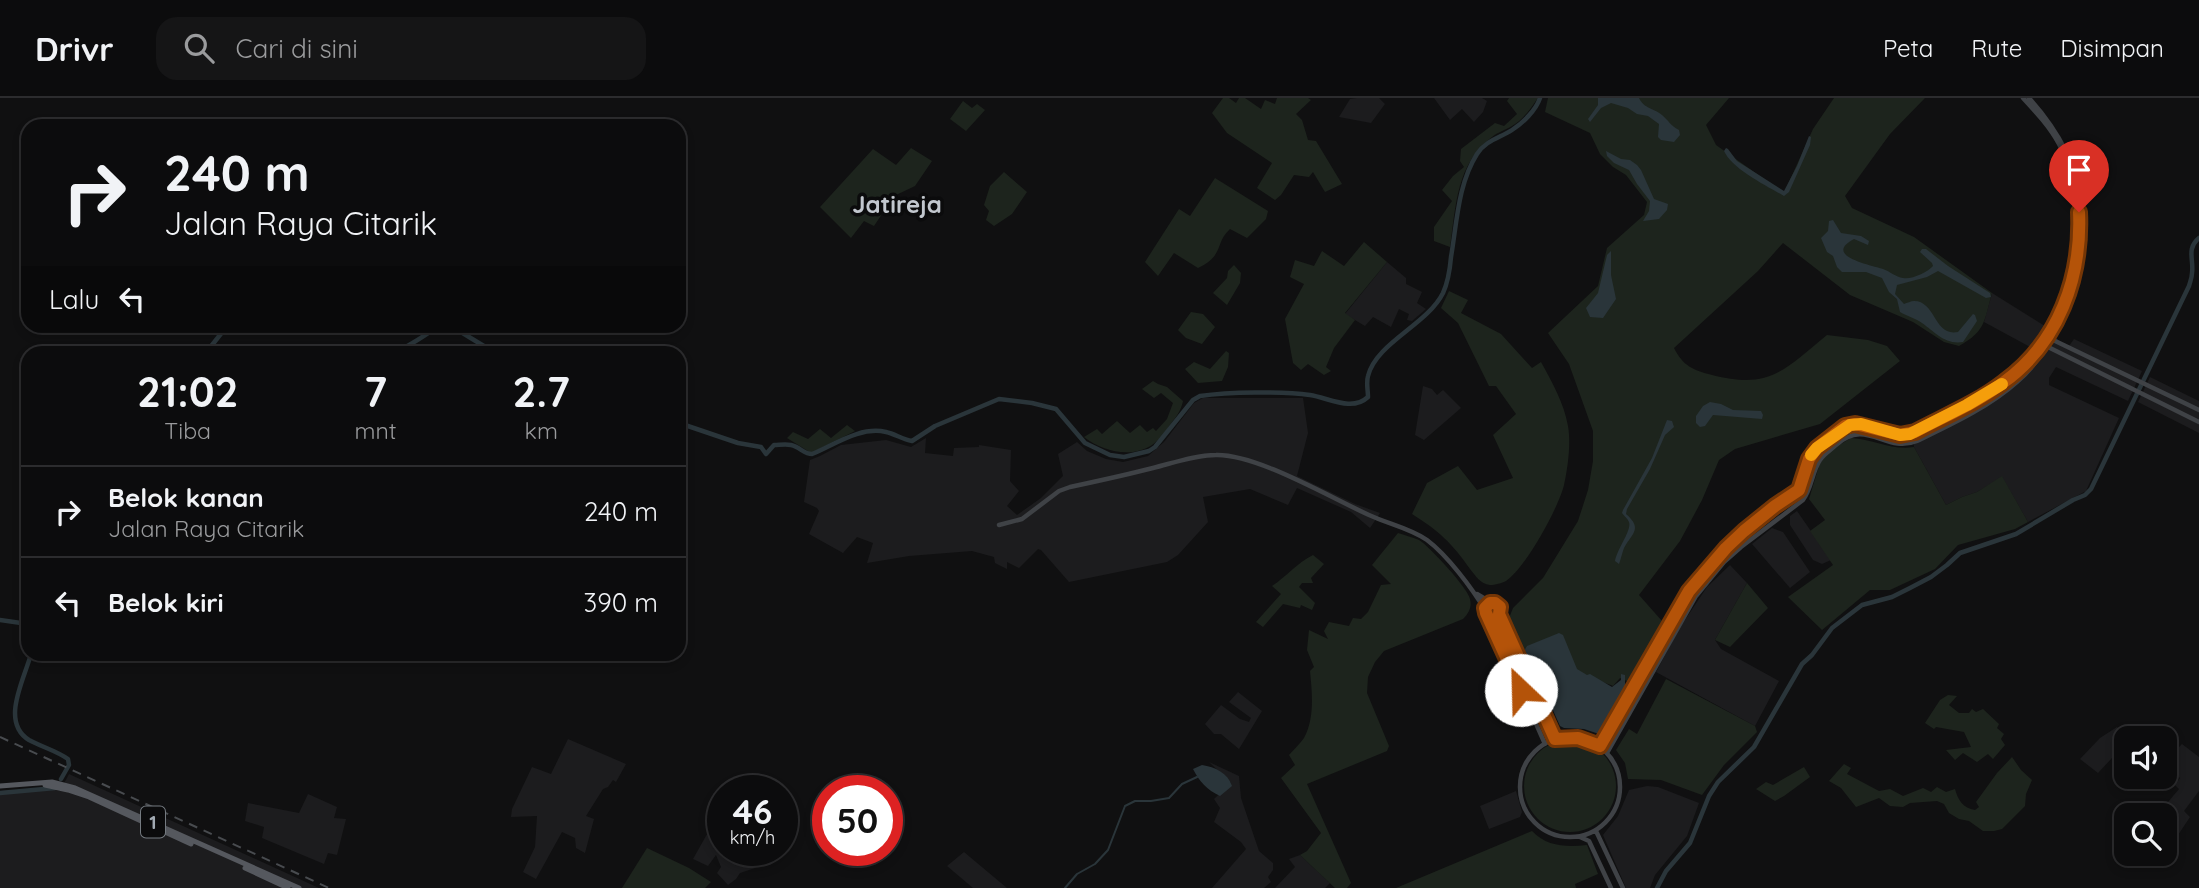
<!DOCTYPE html>
<html lang="id">
<head>
<meta charset="utf-8">
<style>
	body { margin:0; font-family:Quicksand,sans-serif; background:#151516; color:#f1f3f6; height:100vh; display:flex; flex-direction:column; font-size:26px; white-space:nowrap }
	* { box-sizing:border-box; margin:0 }
	p { font-size:23px; color:#9a9b9d }
	.icon { flex:none; width:38px; height:38px; fill:none; stroke:currentColor; stroke-width:2; stroke-linecap:round; stroke-linejoin:round }
	.map { position:relative; flex:1; overflow:hidden }
	.side { position:absolute; left:21px; top:248px; width:665px; height:315px; display:flex; flex-direction:column; background:#0c0c0d; border-radius:21px; box-shadow:0 4px 10px #0003,0 0 0 2px #2c2c2e }
	.side>* { flex:none }
	.banner { position:absolute; left:21px; top:21px; width:665px; height:214px; border-radius:21px; box-shadow:0 4px 10px #0003,0 0 0 2px #2c2c2e; background:#0c0c0d; color:#f1f3f6; overflow:hidden }
	.buttons { position:absolute; left:2114px; top:628px; display:grid; gap:14px }
	.buttons a { display:grid; place-items:center; width:63px; height:63px; border-radius:14px; background:#0c0c0d; box-shadow:0 4px 10px #0003,0 0 0 2px #2c2c2e; font-size:35px }
	.speed { position:absolute; left:707px; top:677px; display:flex; gap:14px; font-size:35px; font-weight:700; text-align:center }
	.speed>* { display:grid; place-content:center; width:91px; height:91px; border-radius:50%; background:#0c0c0d; box-shadow:0 4px 10px #0003,0 0 0 2px #2c2c2e; line-height:1 }
	.speed small { font-size:18px; font-weight:400 }
	.speed .limit { border:10px solid #d22; background:#fff; color:#111 }
	.pin { position:absolute; display:grid; place-items:center; width:60px; height:60px; color:#fff; margin:-72px -30px; border-radius:50% 50% 50% 0; rotate:-45deg; box-shadow:0 0 7px #0007 }
	.pin .icon { rotate:45deg }
	.me { position:absolute; width:77px; margin:-38px; rotate:336deg; stroke-linejoin:round; filter:drop-shadow(0 0 5px #0008) }
	.turn { display:flex; align-items:center; gap:24px; height:147px; padding:0 28px; font-size:32px }
	.turn .icon { width:91px; height:91px; stroke-width:2.5 }
	.turn b { display:block; font-size:49px; line-height:60px }
	.then { display:flex; align-items:center; height:66px; padding:0 28px; background:#0003; gap:14px; font-size:26px }
	.eta { display:flex; justify-content:space-evenly; align-items:center; height:119px; text-align:center }
	.eta b { font-size:42px; font-weight:700; line-height:49px }
	ul { padding:0; list-style:none }
	li { display:flex; align-items:center; gap:21px; height:91px; padding:0 28px; border-top:2px solid #2c2c2e }
	li div { flex:1 }
	li b { display:block; font-size:26px }
	li em { font-style:normal }
	header { display:flex; align-items:center; gap:42px; box-sizing:border-box; height:98px; padding:0 35px; background:#0c0c0d; border-bottom:2px solid #2c2c2e }
	header strong { font-size:33px }
	nav { display:flex; gap:38px; margin-inline-start:auto; font-size:24px }
	.search { width:490px; height:63px; background:#151516; display:flex; align-items:center; gap:18px; box-sizing:border-box; padding:0 24px; border-radius:21px; color:#9a9b9d; font-size:26px }
	.map>svg:first-child { display:block }
	.built { fill:#1c1c1e }
	.green { fill:#1d241d }
	.water { fill:#2a353a }
	.lines { fill:none; stroke-linecap:round; stroke-linejoin:round }
	.stream { stroke:#2a353a; stroke-width:2 }
	.river { stroke:#2a353a; stroke-width:4.5 }
	.secondary { stroke:#3f4246; stroke-width:4.5 }
	.trunk { stroke:#55585e; stroke-width:5 }
	.rail { stroke:#484b4f; stroke-width:2; stroke-dasharray:9 7; stroke-linecap:butt }
	.route-casing { stroke:#753606; stroke-width:18 }
	.route { stroke:#b45309; stroke-width:12 }
	.slow { stroke:#f59e0b; stroke-width:12 }
	.labels { text-anchor:middle; stroke-width:7; stroke-linejoin:round; paint-order:stroke }
	.shield { fill:#0b0b0c; stroke:#747a80; stroke-width:2 }
	.shield-label { font-size:19px; font-weight:bold; fill:#a1a9b2 }
	.quarter-label { font-size:24px; font-weight:bold; fill:#c2c7ce; stroke:#0b0b0c }
</style>
</head>
<body>
<header>
<strong>Drivr</strong>
<div class="search"><svg class="icon" aria-label="search" viewBox="0 0 24 24"><circle cx="10" cy="10" r="6"/><path d="M15 15l6 6"/></svg>Cari di sini</div>
<nav><a>Peta</a><a>Rute</a><a>Disimpan</a></nav>
</header>
<div class="map">
<svg width="2199" height="790" viewBox="0 0 2199 790">
	<rect width="100%" height="100%" fill="#101011"/>
	<path class="built" d="M1357,0H1379L1385,6L1371,25L1339,19L1350,1Z
		M1434,0H1482L1487,3L1483,14L1474,24L1462,11L1450,22Z
		M1387,164L1406,180V186L1422,194L1417,205L1426,211L1412,223L1407,222L1409,216L1399,211L1391,229L1373,219L1365,228L1345,216Z
		M1992,195L2048,230L2059,243L2069,248L2074,241L2142,273L2128,303L2056,269L2049,280V287L2119,320L2086,393L2028,424L2002,379L1977,394L1962,399L1946,407L1914,349V330L1981,294L2015,270L2032,250L1984,224Z
		M2150,279L2199,303V335L2138,304Z
		M1423,288L1432,291L1437,297L1443,292L1461,310L1424,342L1415,337Z
		M1203,300H1303L1308,335L1297,378L1355,406L1380,415L1370,430L1351,414L1297,390L1288,407L1250,391L1203,399L1208,424L1178,457L1167,464L1069,484L1041,452L1038,451L1019,470L1007,464V471L995,465L994,459L972,453L909,458L867,465L873,445L857,439L843,455L809,436L819,413L817,410L804,404L810,362L820,358L841,347L886,342L911,349L926,340L925,355L953,358L954,350L979,349V347L1011,352L1010,383L1019,393L1007,408L1017,417L1041,400L1063,378L1058,356L1077,344L1087,353L1106,361L1123,364L1148,358L1164,344L1194,305Z
		M1797,413L1831,462L1822,466L1813,462L1790,427V418Z
		M1772,430L1783,434L1810,474L1790,490L1752,446Z
		M1730,467L1747,485L1715,542L1721,551L1779,583L1755,628L1656,574L1679,531L1707,489Z
		M1238,594L1262,613L1239,651L1221,636H1214L1205,626L1221,607L1240,621L1249,624L1251,620L1229,604Z
		M2117,629L2129,640H2126V645L2098,675L2080,661L2100,640Z
		M568,641L626,666L616,684L613,682L608,689L603,691L586,718L594,721L585,755L576,750L575,740L562,734L536,781L523,774L535,749L537,718L511,719L512,711L532,669L551,676Z
		M2182,646L2199,659V693L2184,713L2190,719L2178,737L2165,728V718L2170,709L2168,704L2179,691L2175,687L2180,680L2170,671L2165,676V648L2175,653Z
		M1209,664L1239,678L1241,700L1259,753L1273,765V772L1268,779L1271,784L1264,790H1212L1246,751L1241,744L1214,724L1220,710L1214,701L1231,685Z
		M69,676L319,790H0V693L44,690L60,693Z
		M1647,688L1658,689L1699,705L1687,738L1655,777L1650,790H1626L1603,737L1618,718L1629,692Z
		M1516,693L1522,714L1520,719L1489,731L1480,708Z
		M723,695V752L772,753L762,767L759,766L755,770L740,775L736,781L728,787L717,775L721,769L716,757L708,768L693,761L711,729L710,719Z
		M308,696L337,709L334,720L346,721L337,757L328,755L324,766L262,740L264,729L245,723L248,705L299,715Z
		M964,754L1007,790H973L947,768Z
		M1300,757L1330,785L1325,790H1275L1295,769L1289,761Z"/>
	<path class="green" d="M1223,0H1229L1236,5L1239,0H1245L1261,11L1265,2L1275,6L1277,0H1308L1311,2L1296,16L1302,22L1308,42L1316,43L1342,86L1325,94L1313,74L1309,79L1294,77L1281,97L1275,102L1257,90L1272,65L1227,35L1212,15Z
		M1509,0H1538C1531,10 1523,22 1512,28C1505,32 1498,34 1492,39C1456,66 1456,108 1450,149L1434,143V129L1452,103L1442,92L1453,78L1464,69L1460,63L1461,51L1495,25L1504,28L1517,16L1507,3Z
		M1548,0H1729L1706,27L1716,47L1784,95L1813,31L1834,0H1925L1890,36L1845,98L1852,110L1914,139L1992,195C1984,223 1986,233 1959,248L1944,244L1913,224L1850,197L1783,145L1758,173L1674,250C1683,268 1693,272 1712,277C1770,292 1784,272 1827,237L1868,242L1887,248L1900,263L1820,326L1735,351L1719,362L1702,402L1680,443L1639,497L1662,523L1629,584L1620,580L1613,588C1606,585 1579,576 1577,573C1569,564 1565,547 1560,536L1523,552L1511,530L1509,520L1513,510L1543,480L1578,423L1588,392L1593,363V333L1569,266L1548,235L1598,188L1607,150L1644,117L1647,104L1626,77L1613,69L1600,56L1590,35L1545,14Z
		M963,3L972,10L977,6L985,12L966,33L950,21Z
		M911,50L932,63L915,88L894,98L874,128L864,123L851,140L820,109L873,51L896,67Z
		M1004,74L1027,94L1012,116L994,128L986,122L989,113L984,107L990,88Z
		M1215,80L1268,113L1266,121L1247,140L1230,131C1214,146 1225,157 1198,170L1174,155L1158,178L1145,164L1179,111L1190,118Z
		M1364,144L1387,164L1345,215L1355,222L1334,250L1326,269L1331,273L1324,277L1308,266L1301,272L1293,265L1285,221L1304,186L1290,179L1295,162L1314,168L1322,153L1344,168Z
		M1234,167L1241,175L1240,185L1227,207L1213,195L1227,180L1228,173Z
		M1449,193L1468,202L1461,215L1501,236L1532,270L1541,264C1552,284 1564,305 1568,328C1571,345 1568,369 1564,387C1558,411 1526,469 1506,483C1502,485 1495,487 1490,487C1480,486 1476,478 1470,471C1452,445 1439,433 1412,416L1427,385L1458,368L1477,392L1513,380L1493,337L1516,316L1496,288H1489L1458,225L1441,210Z
		M1191,214L1203,216L1215,229L1202,246L1186,240L1178,232Z
		M1226,253L1229,255L1228,269L1222,283L1198,285L1185,271L1194,264L1210,271Z
		M1153,283L1158,286L1167,289L1183,303C1181,313 1176,319 1170,327C1165,334 1159,342 1152,347C1131,361 1102,353 1084,339L1097,331L1102,336L1117,323L1130,335L1140,327L1147,334L1153,330L1156,333L1167,321L1173,305L1161,295L1154,300L1142,291Z
		M847,327L855,333L811,355L787,340L793,334L808,341L820,331L831,340Z
		M1851,340C1873,341 1893,353 1914,349L1946,407L1962,399L1977,394L2002,378L2028,424L2015,431L1958,447L1935,471L1890,492H1870L1822,532L1788,499L1833,467L1810,433L1825,422L1809,401L1819,368L1826,355Z
		M1398,435C1404,437 1412,439 1419,442C1429,448 1468,490 1470,501C1472,509 1469,515 1463,521L1384,553L1375,564L1368,579L1367,595L1389,648L1387,653L1307,686L1351,785L1347,790H1335L1300,757L1307,753L1321,735L1281,680L1295,667L1289,657C1294,651 1300,646 1304,640C1315,620 1312,594 1310,573L1314,569L1307,552L1309,532L1328,541L1324,533L1329,524L1349,528L1353,520L1361,521L1368,514L1381,487L1391,486L1372,467Z
		M1313,457L1324,466L1311,480L1313,485H1302L1299,489L1315,505L1312,512L1301,507L1300,510L1283,506L1263,529L1256,524L1281,496L1272,488C1287,478 1297,465 1313,457Z
		M1747,485L1768,510L1730,549L1715,542Z
		M1666,581L1755,628L1757,634L1724,667L1702,697L1661,682L1628,681L1625,665L1616,652L1629,631L1637,636Z
		M1948,597L1957,598L1949,607L1959,615H1969L1972,611L1976,614L1983,611L1999,626L1997,630L2004,636L2001,641L2005,647L1993,661L1988,656L1977,664L1963,655L1955,662L1946,652L1971,649L1964,634L1936,629L1934,631L1925,625L1940,602Z
		M1524 688a46 46 0 1 1 92 0a46 46 0 1 1-92 0Z
		M2012,659L2021,672L2032,682L2026,696L2025,708L2002,731L1994,733H1983L1969,723L1959,721L1949,715L1944,706L1937,703L1910,705L1903,709L1890,708L1879,700L1856,709L1841,690L1829,683L1844,666L1851,670L1847,676L1879,693L1890,691L1903,698L1923,690L1931,694L1937,689L1946,694L1955,691C1958,702 1963,710 1975,712L1979,709L1976,704L1997,675Z
		M1804,669L1810,679L1784,698L1775,703L1756,691L1766,684L1773,687Z
		M1532,733C1547,749 1567,749 1587,747L1598,776L1575,786L1576,790H1396Z
		M647,750L689,770L711,784L705,790H622Z"/>
	<path class="water" d="M1598,0H1639C1644,11 1654,10 1662,17C1669,23 1670,27 1679,32L1680,37L1674,44L1661,42L1658,39L1659,26L1648,18L1637,16L1628,10L1611,5L1601,10L1590,24L1588,21L1598,7Z
		M1809,38L1811,39L1810,47L1789,94L1784,98C1767,88 1732,71 1724,53L1726,50L1728,51L1737,63L1784,93L1797,68Z
		M1606,53L1621,61L1630,62L1637,67L1641,72L1654,101L1668,106L1667,112L1659,121L1643,123L1649,113L1650,103L1637,86L1629,72L1614,65L1607,58Z
		M1833,122L1841,135L1861,138L1869,143L1868,147L1854,141C1822,158 1871,167 1883,171C1889,173 1896,179 1903,180C1911,182 1928,174 1933,168L1932,165L1920,154L1922,151H1926L1948,168L1990,195L1991,199L1986,200L1938,173L1927,179L1897,187L1895,196L1904,206C1907,205 1911,203 1914,203C1936,203 1934,239 1958,234L1973,216L1975,217L1977,223L1963,244C1945,247 1935,234 1922,225C1915,220 1907,218 1900,214L1897,201L1889,194L1882,180L1866,174H1842L1837,169L1833,158L1827,154L1821,140L1828,133L1829,123Z
		M1611,153V177L1616,201L1603,220L1590,219L1586,210L1598,195L1607,157Z
		M1710,304L1721,306L1733,312L1761,313L1763,317L1762,321L1713,317L1705,328L1700,329L1696,325V318L1703,308Z
		M1667,322L1672,323L1674,329L1665,337L1650,371L1627,411L1626,416C1643,431 1632,435 1624,450C1622,455 1621,461 1619,466L1615,463C1617,451 1632,432 1629,424C1628,421 1624,418 1622,415L1623,412L1652,360Z
		M1559,535L1563,537L1577,571L1587,577L1590,576L1612,589L1621,582V576L1625,577V589L1599,636L1584,631L1564,630L1560,628L1552,610L1540,590L1524,553L1527,548Z
		M1202,667C1215,669 1228,675 1232,688L1220,698C1207,692 1199,683 1193,671Z"/>
	<g class="lines">
		<path class="stream" d="M1065,790L1077,776L1095,766L1108,752L1125,708L1135,703H1151L1169,700L1182,686L1197,679"/>
		<path class="river" d="M451,228L497,256
			M205,256L227,228
			M329,256C335,251 341,252 347,256
			M384,256C404,253 422,239 439,228
			M679,325L738,345L761,349L766,356L774,347C779,347 786,346 791,347C800,349 804,356 812,356C834,347 860,328 886,334C895,336 902,341 912,343L935,328L999,301L1032,305L1056,311L1085,345L1110,357L1124,359L1149,353L1155,349L1193,302L1200,298C1228,294 1283,293 1310,297C1329,300 1352,314 1368,299C1368,292 1366,285 1368,278C1376,245 1427,227 1443,195C1448,184 1450,171 1451,159C1457,124 1458,86 1477,56C1486,42 1500,40 1512,32C1523,25 1536,12 1540,0
			M0,522L28,526
			M31,556C24,582 0,624 29,642C42,649 57,653 68,661L69,667L61,681
			M0,695L55,690
			M1657,790L1666,773L1690,745L1709,698L1718,684L1754,649L1802,566L1812,557L1832,530L1862,507L1892,499L1910,490L1931,479L1947,467L1960,455L2016,436L2073,402L2085,397L2091,391L2189,188C2190,184 2192,180 2192,175C2194,161 2186,151 2199,140"/>
		<path class="secondary" d="M2051,241L2199,312
			M2046,248L2199,324
			M999,427L1022,421L1059,393L1070,389C1098,383 1126,377 1153,370C1173,365 1195,357 1216,357C1257,356 1329,399 1369,417C1388,426 1410,430 1427,442C1447,457 1472,490 1485,512
			M1477,496L1492,505
			M1485 512a8 8 0 1 1 16 0a8 8 0 1 1-16 0Z
			M1499,516L1555,641
			M1489,519L1545,646
			M1520 689a50 50 0 1 1 100 0a50 50 0 1 1-100 0Z
			M1600,648C1619,615 1638,581 1657,547C1673,519 1688,492 1709,468C1728,446 1749,428 1772,411C1780,404 1791,401 1798,393C1808,381 1804,361 1817,350C1825,343 1840,329 1851,326C1872,322 1893,343 1913,335C1921,332 1929,326 1936,323C1970,306 2003,290 2029,262C2082,205 2096,115 2059,46C2050,29 2036,14 2023,0
			M1607,655L1696,498L1724,464L1741,449L1803,402C1812,390 1812,374 1820,362C1824,356 1831,352 1836,347C1867,319 1885,356 1917,343C1952,326 1989,309 2018,283C2037,267 2050,245 2061,222C2100,140 2090,68 2029,0
			M1596,733L1623,790
			M1580,739L1589,743L1611,790"/>
		<path class="trunk" d="M45,687L68,692L89,699L191,746
			M0,688L52,684L75,690L299,790
			M245,770L288,790"/>
		<path class="rail" d="M0,639L329,790"/>
	</g>
	<g class="lines">
		<g class="route-casing">
			<path id="route" d="M1521,592L1486,515L1485,510L1490,505H1495L1500,509L1499,516L1555,641L1578,640L1600,648L1689,493L1726,450L1744,433L1775,408L1799,392L1809,361L1817,350L1845,328L1855,326L1900,337L1915,334C1945,318 1977,305 2004,284C2059,244 2082,179 2079,114"/>
		</g>
		<use href="#route" class="route"/>
		<path class="slow" d="M1811,357L1817,350L1850,327L1861,326L1900,337L1910,336L1967,307L2002,286"/>
	</g>
	<g class="labels">
		<rect class="shield" x="141" y="708.5" width="24" height="31" rx="5"/>
		<g class="shield-label">
			<text x="153" y="731">1</text>
		</g>
		<g class="quarter-label">
			<text x="897" y="115">Jatireja</text>
		</g>
	</g>
</svg>
<div class="buttons">
<a><svg class="icon" aria-label="sound" viewBox="0 0 24 24"><path d="M4 9h4l5-4v14l-5-4H4zM17 9q2 3 0 6"/></svg></a>
<a><svg class="icon" aria-label="search" viewBox="0 0 24 24"><circle cx="10" cy="10" r="6"/><path d="M15 15l6 6"/></svg></a>
</div>
<div class="speed"><div>46<small>km/h</small></div><div class="limit">50</div></div>
<div class="pin" style="left:2079px;top:114px;background:#d93025"><svg class="icon" aria-label="arrive" viewBox="0 0 24 24"><path d="M6 21V4h12l-3 4 3 4H6"/></svg></div>
<svg class="me" style="left:1521px;top:592px" viewBox="-20 -20 40 40"><circle r="19" fill="#fff"/><path d="M0-13L10 11 0 6-10 11z" fill="#b45309"/></svg>
<div class="banner">
<div class="turn"><svg class="icon" aria-label="right" viewBox="0 0 24 24"><path d="M7 20v-9h11M14 6l5 5-5 5"/></svg><div><b>240 m</b>Jalan Raya Citarik</div></div>
<div class="then">Lalu<svg class="icon" aria-label="left" viewBox="0 0 24 24"><path d="M17 20v-9H6M10 6l-5 5 5 5"/></svg></div>
</div>
<section class="side">
<div class="eta">
<div><b>21:02</b><p>Tiba</p></div>
<div><b>7</b><p>mnt</p></div>
<div><b>2.7</b><p>km</p></div>
</div>
<ul>
<li><svg class="icon" aria-label="right" viewBox="0 0 24 24"><path d="M7 20v-9h11M14 6l5 5-5 5"/></svg><div><b>Belok kanan</b><p>Jalan Raya Citarik</p></div><em>240 m</em></li>
<li><svg class="icon" aria-label="left" viewBox="0 0 24 24"><path d="M17 20v-9H6M10 6l-5 5 5 5"/></svg><div><b>Belok kiri</b></div><em>390 m</em></li>
</ul>
</section>
</div>
</body>
</html>
